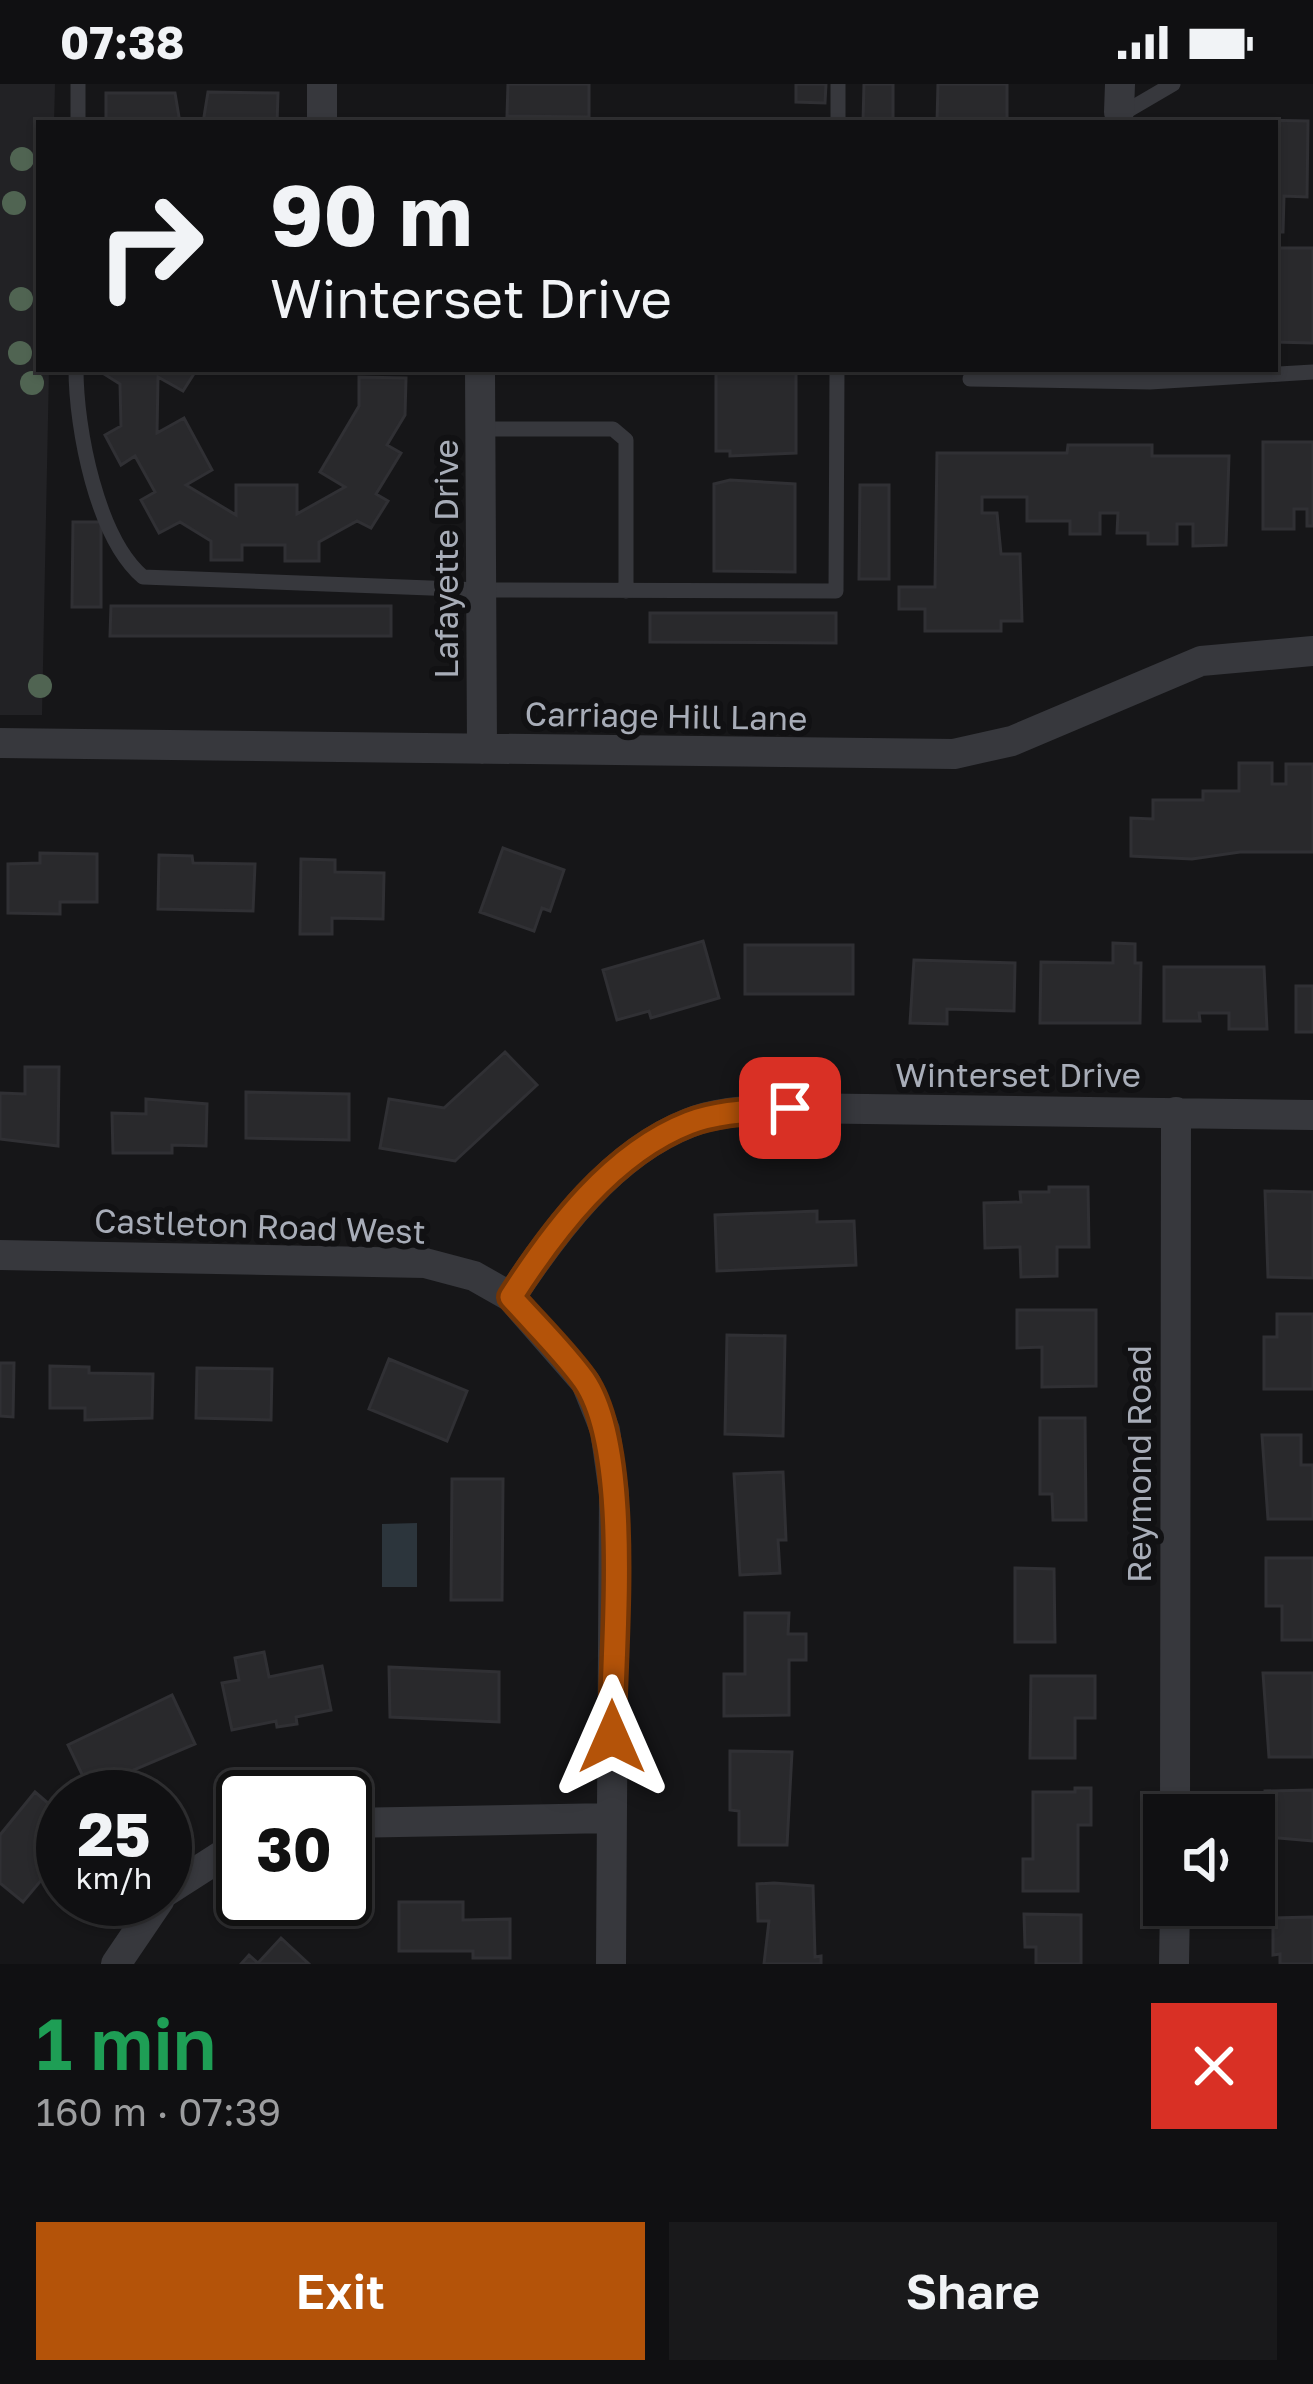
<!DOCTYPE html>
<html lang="en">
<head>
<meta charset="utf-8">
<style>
	body { margin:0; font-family:"Golos Text",sans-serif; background:#19191b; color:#f1f3f6; height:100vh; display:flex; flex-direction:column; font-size:45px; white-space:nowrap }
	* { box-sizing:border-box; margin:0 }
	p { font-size:39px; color:#9c9d9f }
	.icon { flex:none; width:66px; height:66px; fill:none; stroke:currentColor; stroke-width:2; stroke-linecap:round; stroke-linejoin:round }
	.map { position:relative; height:1880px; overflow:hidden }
	.drawer { display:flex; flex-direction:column; background:#101012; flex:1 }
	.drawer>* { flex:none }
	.hud { position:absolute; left:36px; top:36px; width:1242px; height:252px; border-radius:0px; box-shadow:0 3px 9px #0004,0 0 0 3px #303032; background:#101012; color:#f1f3f6; overflow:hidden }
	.buttons { position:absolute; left:1143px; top:1710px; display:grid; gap:24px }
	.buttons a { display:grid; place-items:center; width:132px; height:132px; border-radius:0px; background:#101012; box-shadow:0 3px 9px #0004,0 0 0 3px #303032; font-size:60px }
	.speed { position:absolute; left:36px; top:1686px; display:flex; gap:24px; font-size:60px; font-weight:700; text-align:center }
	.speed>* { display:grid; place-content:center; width:156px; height:156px; border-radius:50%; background:#101012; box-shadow:0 3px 9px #0004,0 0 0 3px #303032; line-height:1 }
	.speed small { font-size:30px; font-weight:400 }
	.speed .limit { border:6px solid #111; border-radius:18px; background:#fff; color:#111 }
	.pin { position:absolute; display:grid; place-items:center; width:102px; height:102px; color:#fff; margin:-51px; border-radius:24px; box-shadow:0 6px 18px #0006 }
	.me { position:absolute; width:132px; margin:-66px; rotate:0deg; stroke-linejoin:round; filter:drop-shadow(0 0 9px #0008) }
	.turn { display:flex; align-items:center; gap:42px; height:252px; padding:0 36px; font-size:54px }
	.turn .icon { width:156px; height:156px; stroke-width:2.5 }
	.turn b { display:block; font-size:84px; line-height:102px }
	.round { display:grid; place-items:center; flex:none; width:126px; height:126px; border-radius:0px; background:#19191b }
	.head { display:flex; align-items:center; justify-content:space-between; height:204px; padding:0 36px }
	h1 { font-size:72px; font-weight:600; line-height:90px; color:#1e9e55 }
	.primary-button { display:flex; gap:24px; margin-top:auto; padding:24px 36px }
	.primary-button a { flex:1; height:138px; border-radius:0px; background:#b45309; color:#fff; font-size:48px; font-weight:600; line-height:138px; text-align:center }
	.primary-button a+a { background:#19191b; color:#f1f3f6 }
	.status { display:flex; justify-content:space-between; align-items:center; height:84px; padding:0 60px; background:#101012; direction:ltr }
	.status svg { height:33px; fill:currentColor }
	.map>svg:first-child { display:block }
	.built { fill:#222225 }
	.water { fill:#2c353c }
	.building { fill:#29292c; stroke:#303034; stroke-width:3 }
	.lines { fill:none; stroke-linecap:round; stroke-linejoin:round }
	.service { stroke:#37383d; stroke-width:15 }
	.minor { stroke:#37383d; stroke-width:30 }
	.tree { fill:#506452 }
	.route-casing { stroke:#753606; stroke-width:30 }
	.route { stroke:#b45309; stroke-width:21 }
	.labels { text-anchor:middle; stroke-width:12; stroke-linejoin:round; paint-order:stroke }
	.street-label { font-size:33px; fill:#a8adb8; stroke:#111113 }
</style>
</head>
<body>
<div class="status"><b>07:38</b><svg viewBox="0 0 49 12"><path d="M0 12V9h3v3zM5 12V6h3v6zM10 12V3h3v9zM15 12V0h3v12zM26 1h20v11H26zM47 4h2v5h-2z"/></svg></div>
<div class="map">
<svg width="1313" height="1880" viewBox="0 0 1313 1880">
	<rect width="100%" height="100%" fill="#161618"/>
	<path class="built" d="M0,0H55L54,39H39V285H49L42,631H0Z"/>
	<path class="water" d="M417,1439V1503H382V1440Z"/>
	<path class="building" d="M508,0H589V33L507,32Z
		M796,0H826L825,19L796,18Z
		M864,0H893V39H863Z
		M938,0H1007V39H937Z
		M208,8L278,9L277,39H203Z
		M106,9H175L180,39H106Z
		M1250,36L1308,37L1307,113L1284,112L1283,148H1275V39Z
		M1276,164H1313V259L1275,258Z
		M106,285H197L183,307L158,293L157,349L184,334L212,386L186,401L236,431V401H297V430L345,403L320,388L359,322V293L406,294L405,331L387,361L401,369L376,410L388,417L371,444L357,437L319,458V477H285V461H242V476H211V457L180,438L159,449L141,416L155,408L135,372L121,381L105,351L121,342L120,300L104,290Z
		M716,285H796V369L730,372V367H716Z
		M1263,358H1313V442H1307V425H1294V445H1263Z
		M1068,361H1152V372H1229L1226,461L1193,462V440H1177V460H1148V449H1117L1118,429H1100V450H1070V437H1027V413H982V429H997L1001,470H1020L1022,537H1001V547H925V525H899V503H935L937,369H1067Z
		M730,396L795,400V488L714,487V400Z
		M860,401H889V495H859Z
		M73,438H101V523H72Z
		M111,522H391V552H110Z
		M650,529H836V559L650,558Z
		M1239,679H1272V700H1286V680H1313V768H1240L1192,775L1131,772V734L1153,735V716H1203V707H1239Z
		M503,764L564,786L550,827L542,824L534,847L480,828Z
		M40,769L97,770V818H60V830L8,829V780L40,779Z
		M159,771L192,772L193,779L255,780L253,827L158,825Z
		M301,775L335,776V788L384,789L383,835L332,834V850H300Z
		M703,857L719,914L651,934L649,927L617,936L603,886Z
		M1113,859L1135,860V879H1141L1140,939H1040L1041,878L1113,879Z
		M745,861H853V910H745Z
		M914,876L1015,879L1014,927L947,925V940L910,939Z
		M1164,883H1264L1267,945H1229V929H1199L1200,937H1164Z
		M1296,902H1313V948H1296Z
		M505,968L537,1001L455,1077L380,1064L389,1015L444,1024Z
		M25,983H59L58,1062L0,1055V1009L25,1010Z
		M246,1008L349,1010V1056L246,1054Z
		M146,1015L207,1020L206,1062L172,1061V1069H113L112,1029L146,1030Z
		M1049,1103H1088L1089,1163H1057V1192L1021,1193L1020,1163L985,1164L984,1119L1021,1118L1020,1108H1049Z
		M1265,1107L1313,1108V1194L1268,1193Z
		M817,1127V1138L854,1137L856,1181L717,1187L715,1131Z
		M1017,1226H1096V1302L1042,1303V1263L1017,1264Z
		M1277,1230H1313V1305H1264V1253H1277Z
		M727,1251L785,1252L783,1352L725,1350Z
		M389,1275L467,1307L447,1357L369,1325Z
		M0,1279H14L13,1333L0,1332Z
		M50,1282L89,1283V1289L153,1290L152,1334L85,1336V1324H50Z
		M197,1284L272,1285L271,1336L196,1334Z
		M1040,1334H1085L1086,1436H1053L1052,1410H1040Z
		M1262,1351H1301V1381H1313V1435H1268Z
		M783,1388L786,1456H778L780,1489L740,1491L734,1390Z
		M452,1395H503L502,1516H451Z
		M1266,1474H1313V1556H1282V1522H1266Z
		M1015,1484L1054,1485L1055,1558H1015Z
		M745,1529H789L788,1550H806V1576H789V1631L724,1632V1590H745Z
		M264,1568L269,1593L322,1582L331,1626L296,1633L297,1640L277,1643L276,1637L232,1646L222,1599L239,1596L235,1574Z
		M389,1583L499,1588V1638L390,1633Z
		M1263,1589H1313V1673H1269Z
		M1031,1592H1095V1634H1075V1674H1030Z
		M172,1611L195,1660L89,1705L68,1661Z
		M730,1667L792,1668L787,1761H739V1727L730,1726Z
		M1075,1704H1091V1741H1078V1807H1023V1775H1033V1708H1075Z
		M1313,1706V1757L1266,1753L1265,1707Z
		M35,1708L63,1732V1753L56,1762L63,1770L23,1818L0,1799V1751Z
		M774,1799L813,1802L815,1873L821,1872V1880H764L769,1837H758L757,1800Z
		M399,1818H463V1836L510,1835V1874H473V1867H399Z
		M1024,1830L1081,1831V1880H1036V1863H1025Z
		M1313,1833V1880H1280V1870L1273,1871V1834Z
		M281,1854L309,1880H241L249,1871L258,1879Z"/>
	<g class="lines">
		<path class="service" d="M1120,31L1173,0
			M78,39V0
			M838,39V0
			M76,285C76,345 97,454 143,493L482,506L836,507L837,285
			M970,295L1150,298L1313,288
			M482,345H613L626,356V507"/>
		<path class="minor" d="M1119,28L1120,0
			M322,39V0
			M480,285L482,665
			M0,659L954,670L1012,657L1201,577L1313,567
			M0,1171L425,1179L474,1192L511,1213L586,1299L605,1346L614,1410L611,1880
			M511,1213C555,1146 612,1069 689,1039C721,1026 757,1027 790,1024L1313,1031
			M1175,1731L1176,1028
			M345,1739L611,1734
			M165,1808L243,1758
			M116,1880L160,1815
			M1174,1880L1175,1821"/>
	</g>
	<g class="tree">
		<circle cx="22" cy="75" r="12"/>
		<circle cx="14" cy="119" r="12"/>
		<circle cx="21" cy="215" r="12"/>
		<circle cx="20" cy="269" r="12"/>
		<circle cx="32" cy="299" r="12"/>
		<circle cx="40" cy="602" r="12"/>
	</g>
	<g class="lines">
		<g class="route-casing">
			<path id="route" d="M612,1653C612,1564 633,1367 584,1296C563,1267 535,1240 511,1213C554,1146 612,1069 689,1039C721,1027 757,1027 790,1024"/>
		</g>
		<use href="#route" class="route"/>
	</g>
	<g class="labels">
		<g class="street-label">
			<text transform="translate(446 475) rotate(-90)" y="12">Lafayette Drive</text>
			<text transform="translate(666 632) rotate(1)" y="12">Carriage Hill Lane</text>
			<text x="1018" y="1003">Winterset Drive</text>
			<text transform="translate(260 1142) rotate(2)" y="12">Castleton Road West</text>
			<text transform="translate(1139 1380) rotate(-90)" y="12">Reymond Road</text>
		</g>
	</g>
</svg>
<div class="buttons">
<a><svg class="icon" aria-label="sound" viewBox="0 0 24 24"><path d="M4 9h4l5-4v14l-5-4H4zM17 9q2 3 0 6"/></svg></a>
</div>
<div class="speed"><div>25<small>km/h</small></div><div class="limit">30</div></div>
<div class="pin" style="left:790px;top:1024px;background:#d93025"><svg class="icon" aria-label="arrive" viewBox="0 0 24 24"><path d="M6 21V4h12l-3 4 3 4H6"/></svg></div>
<svg class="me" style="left:612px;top:1653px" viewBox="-20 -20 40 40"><path d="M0-17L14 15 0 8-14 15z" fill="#b45309" stroke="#fff" stroke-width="4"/></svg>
<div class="hud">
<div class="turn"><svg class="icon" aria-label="right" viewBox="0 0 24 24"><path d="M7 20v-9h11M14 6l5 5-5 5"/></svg><div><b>90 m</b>Winterset Drive</div></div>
</div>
</div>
<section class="drawer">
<div class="head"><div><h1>1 min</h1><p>160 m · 07:39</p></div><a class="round" style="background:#d93025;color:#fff"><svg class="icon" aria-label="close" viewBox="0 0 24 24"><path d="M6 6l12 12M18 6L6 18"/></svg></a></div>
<div class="primary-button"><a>Exit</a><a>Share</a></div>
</section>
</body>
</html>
